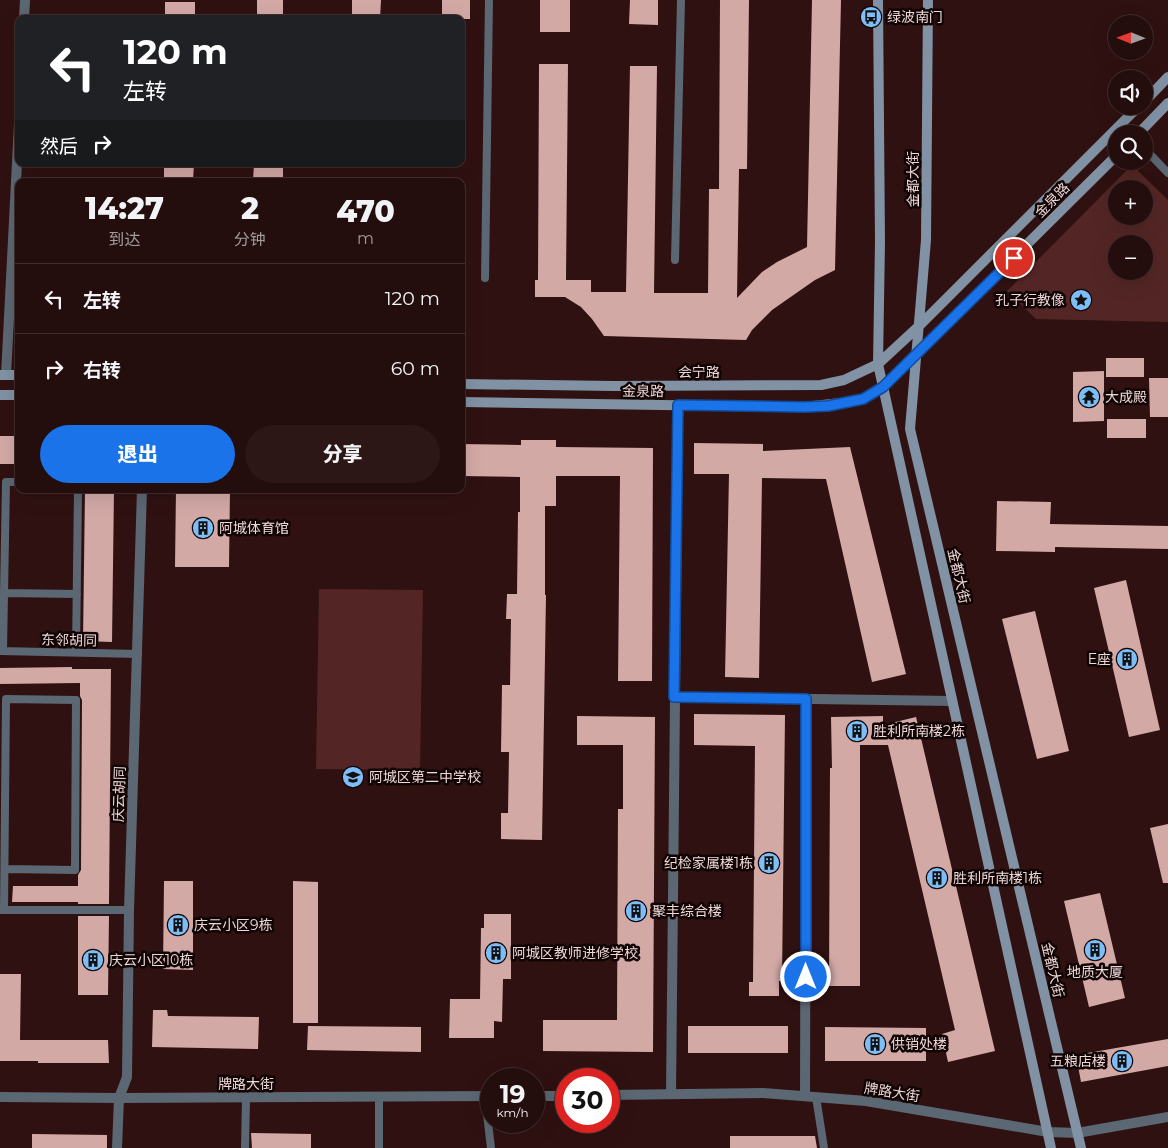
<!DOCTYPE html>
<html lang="zh">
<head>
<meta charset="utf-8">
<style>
	body { margin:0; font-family:Montserrat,"Noto Sans SC",sans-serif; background:#2c1616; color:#f1f3f6; height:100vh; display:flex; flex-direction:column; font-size:19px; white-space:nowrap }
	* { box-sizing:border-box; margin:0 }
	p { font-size:16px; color:#a39c9d }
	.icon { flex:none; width:28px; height:28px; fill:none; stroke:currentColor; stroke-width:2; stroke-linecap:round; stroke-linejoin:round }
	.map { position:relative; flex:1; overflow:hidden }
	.panel { position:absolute; left:15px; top:178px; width:450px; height:315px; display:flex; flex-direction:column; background:#240d0d; border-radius:10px; box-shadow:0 5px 20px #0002,0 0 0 1px #412d2e }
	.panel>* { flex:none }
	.hud { position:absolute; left:15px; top:15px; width:450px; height:152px; border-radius:10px; box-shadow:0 5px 20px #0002,0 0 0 1px #412d2e; background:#202124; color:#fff; overflow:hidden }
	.needle { width:32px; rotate:271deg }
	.controls { position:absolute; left:1108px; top:15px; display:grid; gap:10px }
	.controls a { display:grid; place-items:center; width:45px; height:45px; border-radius:50%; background:#240d0d; box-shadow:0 5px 20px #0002,0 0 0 1px #412d2e; font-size:25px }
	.speed { position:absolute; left:480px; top:1068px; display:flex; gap:10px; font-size:25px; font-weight:700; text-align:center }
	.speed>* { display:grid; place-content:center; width:65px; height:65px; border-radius:50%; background:#240d0d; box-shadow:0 5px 20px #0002,0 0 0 1px #412d2e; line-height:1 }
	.speed small { font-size:12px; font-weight:400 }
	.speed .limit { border:8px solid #d22; background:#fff; color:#111 }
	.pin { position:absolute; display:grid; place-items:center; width:42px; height:42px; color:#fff; margin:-21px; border:2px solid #fff; border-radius:50%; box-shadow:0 1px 5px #0007 }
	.me { position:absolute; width:55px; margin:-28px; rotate:0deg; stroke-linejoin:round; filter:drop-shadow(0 0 4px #0008) }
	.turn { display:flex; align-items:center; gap:18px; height:105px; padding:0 25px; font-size:22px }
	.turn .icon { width:65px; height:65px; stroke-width:2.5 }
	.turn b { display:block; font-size:35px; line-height:42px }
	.then { display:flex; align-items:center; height:48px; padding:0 25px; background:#0003; gap:10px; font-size:19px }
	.eta { display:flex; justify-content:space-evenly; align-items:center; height:85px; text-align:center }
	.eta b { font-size:30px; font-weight:800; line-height:35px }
	.action { display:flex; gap:10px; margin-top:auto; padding:10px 25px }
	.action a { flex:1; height:58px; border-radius:30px; background:#1a73e8; color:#fff; font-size:20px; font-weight:800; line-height:58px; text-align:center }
	.action a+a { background:#2c1616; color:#f1f3f6 }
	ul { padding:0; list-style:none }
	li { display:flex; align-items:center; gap:15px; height:70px; padding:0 25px; border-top:1px solid #412d2e }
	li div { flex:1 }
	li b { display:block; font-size:19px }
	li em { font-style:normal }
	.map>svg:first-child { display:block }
	.green { fill:#532625; fill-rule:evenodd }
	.building { fill:#d3a9a6 }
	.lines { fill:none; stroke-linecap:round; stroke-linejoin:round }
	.service { stroke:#5b6772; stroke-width:8 }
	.minor { stroke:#5b6772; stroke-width:10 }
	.tertiary { stroke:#5b6772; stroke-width:10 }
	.secondary { stroke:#8092a4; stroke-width:10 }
	.route-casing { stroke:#114b97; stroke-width:12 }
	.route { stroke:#1a73e8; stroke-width:9 }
	.labels { text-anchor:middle; stroke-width:5; stroke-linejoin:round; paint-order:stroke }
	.poi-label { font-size:14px; fill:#eed7d6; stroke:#0f0403; text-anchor:start }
	.street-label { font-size:14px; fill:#eed7d6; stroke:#0f0403 }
</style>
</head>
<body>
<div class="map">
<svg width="1168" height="1148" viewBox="0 0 1168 1148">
	<rect width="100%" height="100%" fill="#301111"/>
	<path class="green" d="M1132,165L1168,200V322L1036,319L1007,291ZM1116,189H1144V216H1116ZM1116,244H1144V271H1116Z
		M319,589L423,590L420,770L316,769Z"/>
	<path class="building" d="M257,0H283V19H257Z
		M352,0H381L380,19H352Z
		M442,0H470V19H442Z
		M540,0H570V32H540Z
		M630,0H658V25L629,24Z
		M720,0H749L747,169H739L737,298L762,272L777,262L807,247L812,0H841L835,270L815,280L772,310L752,330L746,340L604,336L592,319L581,307L565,297H535V280H538L539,64H568L566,280H591V292H626L630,66H657L654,293H708L709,189H719Z
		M165,2H195V19H165Z
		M164,164H194L193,181H164Z
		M254,164H283V181H253Z
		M1106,358H1144V377H1106Z
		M1104,371V421L1073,422V372Z
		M1149,378H1168V417H1150Z
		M1107,419H1146V438H1107Z
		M0,436H19V464H0Z
		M521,440H556V447L653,448L652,681H618L620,476H556V506H545V595H546L542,840L501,839V813H508L509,752H501L502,685H510L511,619H506L507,594H517L518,512H520V477L461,476V444L521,445Z
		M694,443L763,444V451L850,447L906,674L872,682L826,479L762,478L759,678L725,677L729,474H694Z
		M85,489H114L112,642L83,641Z
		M176,489H230L229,567H175Z
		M997,501L1051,502L1050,524L1168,526V549L1055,547V552L996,551Z
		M1126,580L1160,730L1129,737L1094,588Z
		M1035,611L1069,751L1037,759L1002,619Z
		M72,667V669H111L109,904H78V902H12L13,886H78V875L81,870L82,700L80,696V683L0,684V668Z
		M694,714L785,715L782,981H779V996H749V982H753L755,746L694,745Z
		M577,716L655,717L653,1052L543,1051V1020H617L618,809H623V745H577Z
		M883,716V725L916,717L995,1051L948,1062L942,1034L955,1030L888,745H860V986H829L830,768H832L831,717Z
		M1168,824V883H1163L1150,828Z
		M164,881H193V970L163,969Z
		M293,881L318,882V1023H293Z
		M1100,893L1125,998L1089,1007L1064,901Z
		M484,914H511V979H503L502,1022L494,1021V1038H449L450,999H480L481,928H484Z
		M78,916H109L108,995H78Z
		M0,974H21L20,1040H108L109,1063H38V1061H0Z
		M153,1010H167L168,1016L259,1017L258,1049L152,1047Z
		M308,1026L421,1027V1052L307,1050Z
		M688,1026H788V1053H688Z
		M825,1027L926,1028V1061H825Z
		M1168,1039V1066L1081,1082L1076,1055Z
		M251,1133L311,1134V1148H252Z
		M32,1134L107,1135V1148H32Z
		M730,1136H815L817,1148H730Z"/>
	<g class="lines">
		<path class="service" d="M1144,148L1168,173
			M675,260L681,0
			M485,278L489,0
			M4,593L77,594
			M0,651L138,654
			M3,651L6,482H19
			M76,652L78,489
			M0,910H129
			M4,910L6,699L76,700L75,870L5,869
			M485,1097L491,1148
			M816,1097L824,1148
			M245,1148L246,1098
			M379,1148V1097"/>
		<path class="minor" d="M24,19L25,0
			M6,375L19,124
			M674,697L952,701
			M671,1094L678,405
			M805,1096L806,699
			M117,1148L119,1098L127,1077L129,910L142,489"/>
		<path class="tertiary" d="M609,1095L763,1093L866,1101L1048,1132L1077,1133L1168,1117
			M534,1096H566
			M0,1097L119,1098L491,1096"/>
		<path class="secondary" d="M878,0L880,242L878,364L1051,1148
			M928,0L926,240L910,429L1081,1148
			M1144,102L1168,77
			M1138,134L1168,103
			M0,375H19
			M461,384L614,386L821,385L844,380L878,364L918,327L1139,106
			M0,395H19
			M461,402L804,407L850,402L863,399L883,387L1116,156"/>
	</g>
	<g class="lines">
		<g class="route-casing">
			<path id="route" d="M806,977V699L674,697L678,405L804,407L828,406L863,399L883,387L1014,258"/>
		</g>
		<use href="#route" class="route"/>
	</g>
	<defs>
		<g id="bus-disc" transform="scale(1.125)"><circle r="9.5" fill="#7dbef9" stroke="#0f0403"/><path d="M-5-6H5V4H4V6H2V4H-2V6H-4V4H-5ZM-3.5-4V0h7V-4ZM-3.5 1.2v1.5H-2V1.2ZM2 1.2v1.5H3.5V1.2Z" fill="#111"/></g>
		<g id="sight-disc" transform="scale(1.125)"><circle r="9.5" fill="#7dbef9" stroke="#0f0403"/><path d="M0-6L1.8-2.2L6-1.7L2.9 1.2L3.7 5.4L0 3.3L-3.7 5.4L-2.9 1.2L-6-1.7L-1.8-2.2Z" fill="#111"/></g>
		<g id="temple-disc" transform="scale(1.125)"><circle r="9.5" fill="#7dbef9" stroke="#0f0403"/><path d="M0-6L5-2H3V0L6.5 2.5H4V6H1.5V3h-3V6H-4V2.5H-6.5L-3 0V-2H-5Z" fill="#111"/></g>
		<g id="building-disc" transform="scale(1.125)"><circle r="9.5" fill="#7dbef9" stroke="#0f0403"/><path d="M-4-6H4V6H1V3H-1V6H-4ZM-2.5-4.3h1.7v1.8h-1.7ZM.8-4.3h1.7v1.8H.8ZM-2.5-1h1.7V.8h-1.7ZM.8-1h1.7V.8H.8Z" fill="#111"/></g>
		<g id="school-disc" transform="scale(1.125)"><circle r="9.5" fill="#7dbef9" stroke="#0f0403"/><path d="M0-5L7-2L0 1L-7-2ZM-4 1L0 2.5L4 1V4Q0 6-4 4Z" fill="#111"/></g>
	</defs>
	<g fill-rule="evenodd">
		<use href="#bus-disc" x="871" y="17"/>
		<use href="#sight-disc" x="1081" y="300"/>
		<use href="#temple-disc" x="1089" y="397"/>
		<use href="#building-disc" x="203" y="528"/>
		<use href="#building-disc" x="1127" y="659"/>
		<use href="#building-disc" x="857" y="731"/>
		<use href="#school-disc" x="353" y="777"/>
		<use href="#building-disc" x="769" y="863"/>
		<use href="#building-disc" x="937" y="878"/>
		<use href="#building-disc" x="636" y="911"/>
		<use href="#building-disc" x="178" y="925"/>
		<use href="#building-disc" x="1095" y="950"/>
		<use href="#building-disc" x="496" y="953"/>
		<use href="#building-disc" x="93" y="960"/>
		<use href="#building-disc" x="875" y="1044"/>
		<use href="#building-disc" x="1122" y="1061"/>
	</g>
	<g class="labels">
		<g class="poi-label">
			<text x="887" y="22">绿波南门</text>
			<text x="1065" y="305" text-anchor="end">孔子行教像</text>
			<text x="1105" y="402">大成殿</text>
			<text x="219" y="533">阿城体育馆</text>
			<text x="1111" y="664" text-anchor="end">E座</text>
			<text x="873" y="736">胜利所南楼2栋</text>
			<text x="369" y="782">阿城区第二中学校</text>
			<text x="753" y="868" text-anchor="end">纪检家属楼1栋</text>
			<text x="953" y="883">胜利所南楼1栋</text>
			<text x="652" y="916">聚丰综合楼</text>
			<text x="194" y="930">庆云小区9栋</text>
			<text x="512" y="958">阿城区教师进修学校</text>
			<text x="109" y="965">庆云小区10栋</text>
			<text x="1095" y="977" text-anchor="middle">地质大厦</text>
			<text x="891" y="1049">供销处楼</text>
			<text x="1106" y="1066" text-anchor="end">五粮店楼</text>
		</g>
		<g class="street-label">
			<text transform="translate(913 179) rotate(-90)" y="5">金都大街</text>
			<text transform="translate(1052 200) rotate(-45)" y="5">金泉路</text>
			<text x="699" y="377">会宁路</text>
			<text transform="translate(643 391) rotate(1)" y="5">金泉路</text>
			<text transform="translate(959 576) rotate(77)" y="5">金都大街</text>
			<text transform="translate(69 640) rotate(1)" y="5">东邻胡同</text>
			<text transform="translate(119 794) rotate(-88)" y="5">庆云胡同</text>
			<text transform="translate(1053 970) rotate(77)" y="5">金都大街</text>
			<text x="246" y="1089">牌路大街</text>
			<text transform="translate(892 1092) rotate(9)" y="5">牌路大街</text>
		</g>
	</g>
</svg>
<div class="controls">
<a><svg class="needle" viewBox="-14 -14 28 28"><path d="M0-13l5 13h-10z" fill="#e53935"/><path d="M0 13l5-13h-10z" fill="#a39c9d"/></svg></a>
<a><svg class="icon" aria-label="sound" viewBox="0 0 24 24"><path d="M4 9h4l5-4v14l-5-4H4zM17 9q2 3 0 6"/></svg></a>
<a><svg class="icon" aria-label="search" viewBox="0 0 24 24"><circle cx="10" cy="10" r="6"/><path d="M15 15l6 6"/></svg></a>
<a>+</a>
<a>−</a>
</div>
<div class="speed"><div>19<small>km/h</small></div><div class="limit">30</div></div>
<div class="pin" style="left:1014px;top:258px;background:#d93025"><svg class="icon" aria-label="arrive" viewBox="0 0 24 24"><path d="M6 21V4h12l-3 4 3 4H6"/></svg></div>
<svg class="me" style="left:806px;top:977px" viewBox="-20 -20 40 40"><circle r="17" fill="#1a73e8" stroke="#fff" stroke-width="3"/><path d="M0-11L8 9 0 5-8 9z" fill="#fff"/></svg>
<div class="hud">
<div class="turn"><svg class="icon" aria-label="left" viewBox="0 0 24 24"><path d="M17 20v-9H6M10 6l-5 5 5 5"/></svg><div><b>120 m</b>左转</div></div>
<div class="then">然后<svg class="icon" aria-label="right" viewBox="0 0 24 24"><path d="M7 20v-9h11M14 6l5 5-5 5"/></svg></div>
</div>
<section class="panel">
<div class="eta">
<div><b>14:27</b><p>到达</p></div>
<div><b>2</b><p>分钟</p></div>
<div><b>470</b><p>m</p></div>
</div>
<ul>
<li><svg class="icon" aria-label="left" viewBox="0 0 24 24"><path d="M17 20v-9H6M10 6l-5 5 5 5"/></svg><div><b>左转</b></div><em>120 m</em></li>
<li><svg class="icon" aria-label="right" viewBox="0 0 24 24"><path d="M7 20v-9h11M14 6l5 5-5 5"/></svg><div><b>右转</b></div><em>60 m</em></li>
</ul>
<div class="action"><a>退出</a><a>分享</a></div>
</section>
</div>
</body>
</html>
